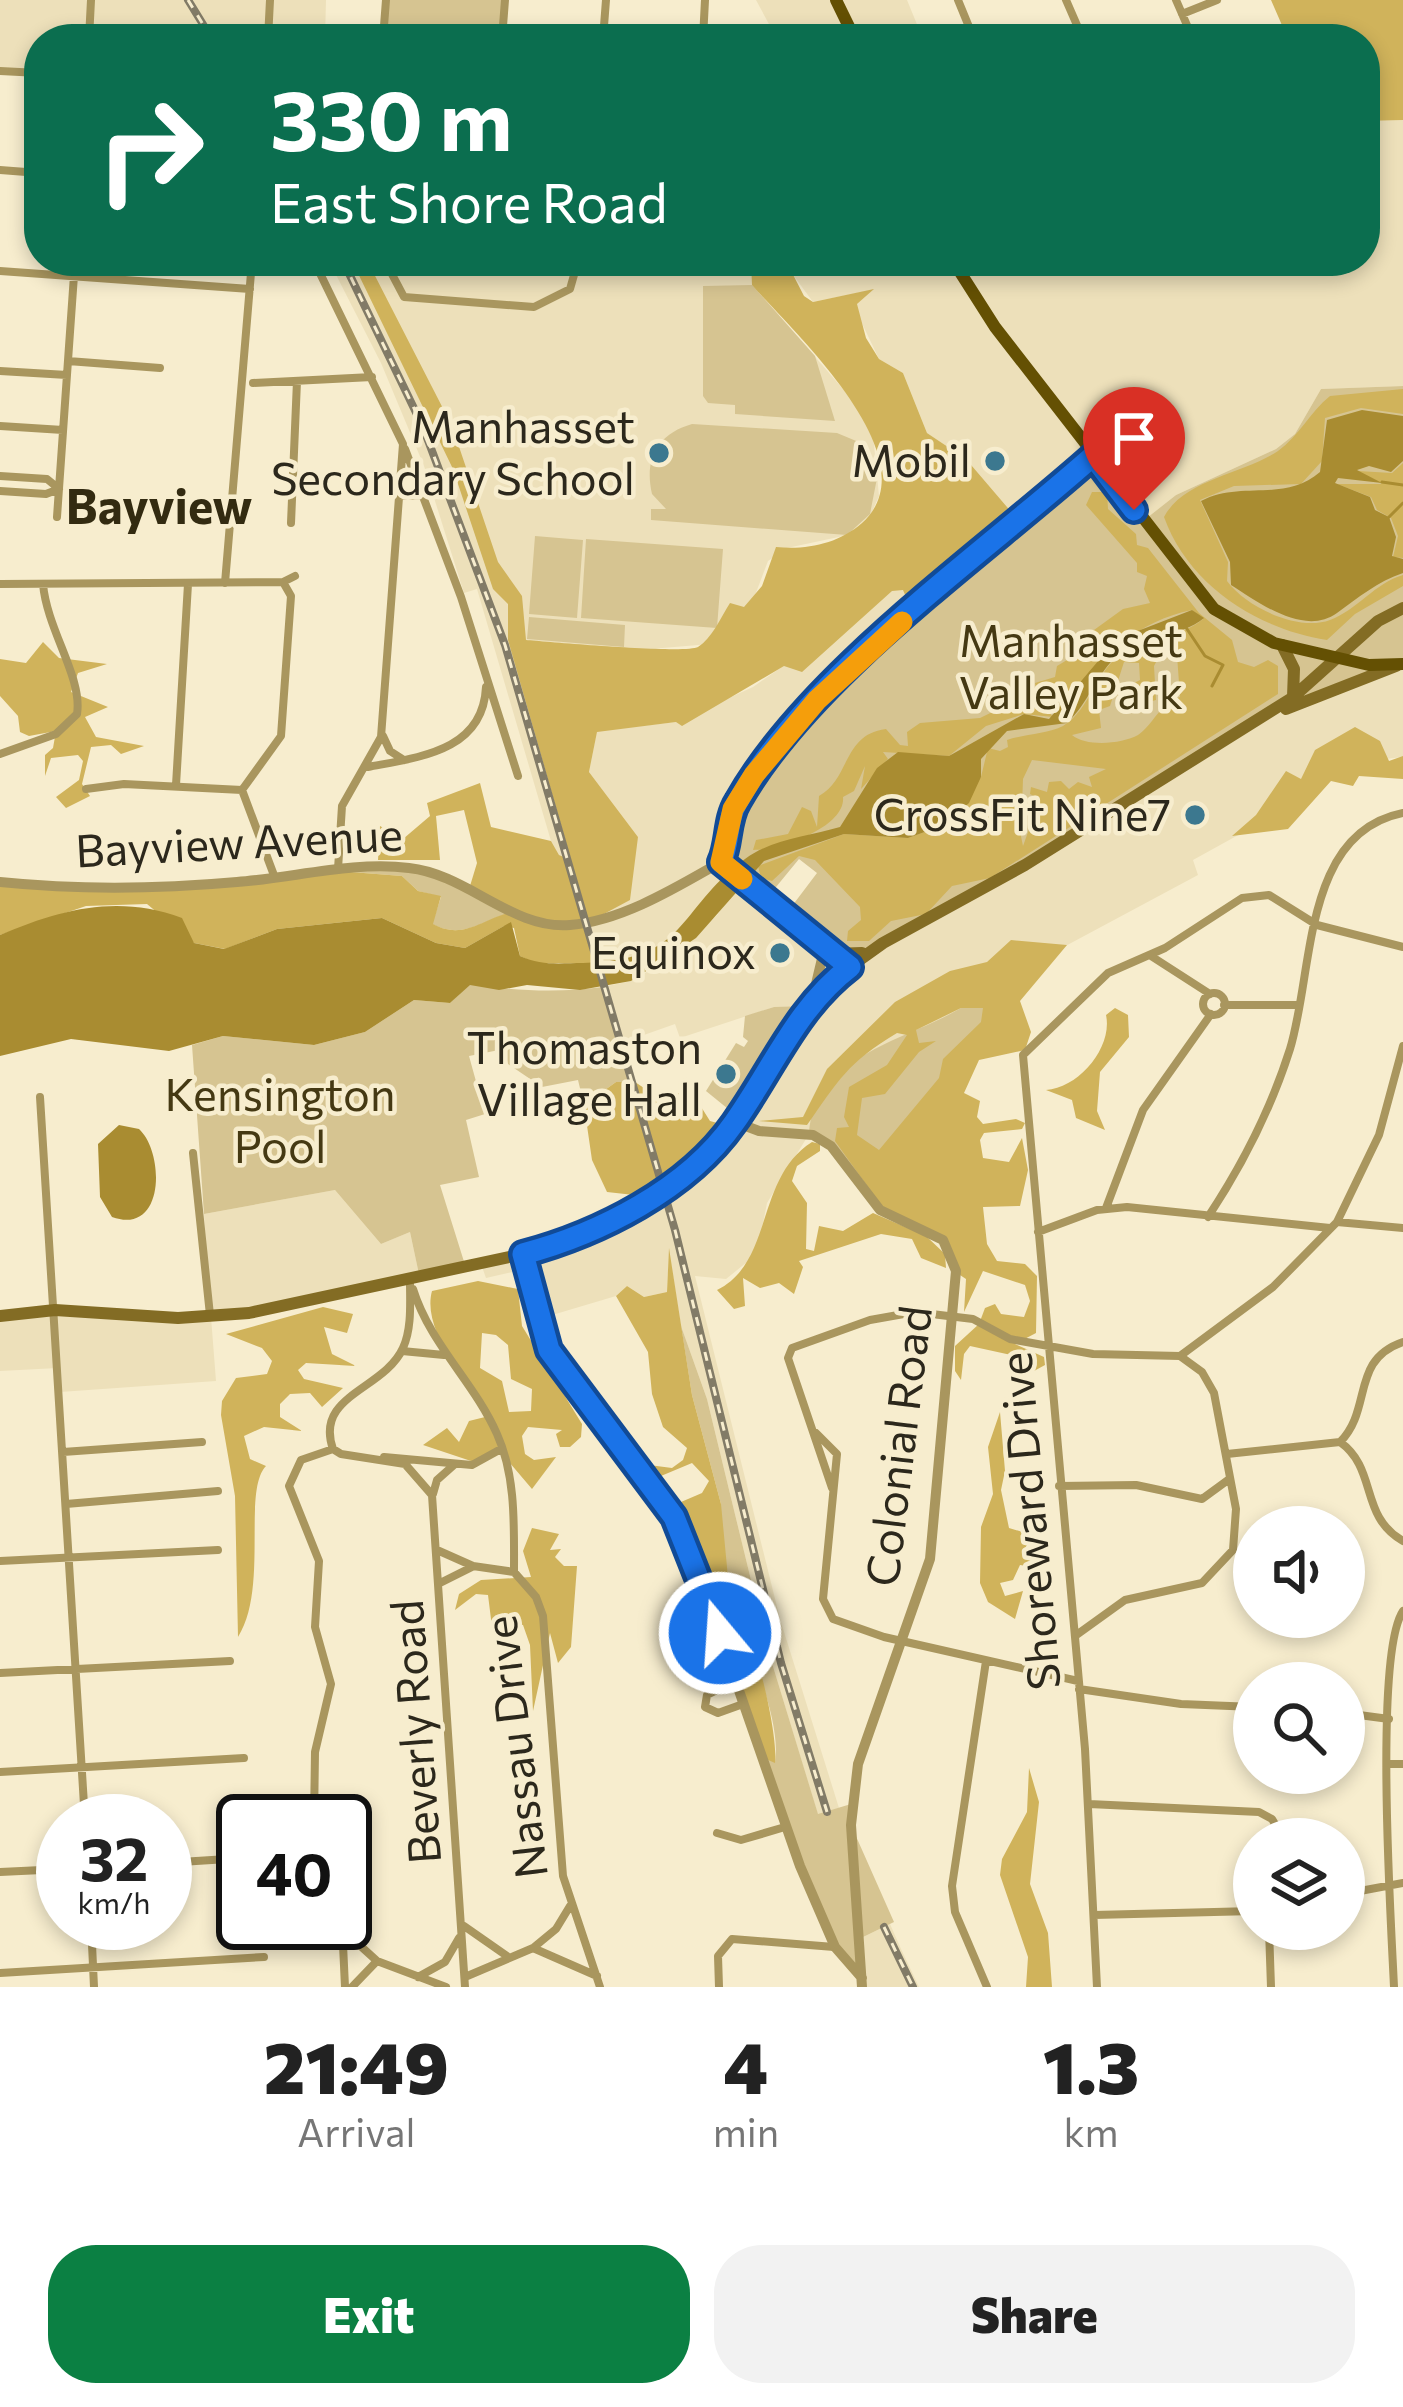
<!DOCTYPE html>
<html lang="en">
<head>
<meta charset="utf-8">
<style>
	body { margin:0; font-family:Commissioner,sans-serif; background:#f2f2f2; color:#222; height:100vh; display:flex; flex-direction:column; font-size:45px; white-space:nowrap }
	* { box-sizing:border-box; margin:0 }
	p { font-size:39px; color:#767676 }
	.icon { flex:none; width:66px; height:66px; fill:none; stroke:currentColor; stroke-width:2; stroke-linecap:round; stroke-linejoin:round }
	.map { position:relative; height:1987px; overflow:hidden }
	.panel { display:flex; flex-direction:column; background:#fff; flex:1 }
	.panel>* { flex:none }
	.banner { position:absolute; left:24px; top:24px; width:1356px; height:252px; border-radius:48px; box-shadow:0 6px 18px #0003; background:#0b6e4f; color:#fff; overflow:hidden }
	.controls { position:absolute; left:1233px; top:1506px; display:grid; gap:24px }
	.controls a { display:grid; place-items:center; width:132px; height:132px; border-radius:50%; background:#fff; box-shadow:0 6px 18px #0003; font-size:60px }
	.speed { position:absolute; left:36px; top:1794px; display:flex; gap:24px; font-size:60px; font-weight:700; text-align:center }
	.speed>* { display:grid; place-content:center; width:156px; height:156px; border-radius:50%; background:#fff; box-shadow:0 6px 18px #0003; line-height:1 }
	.speed small { font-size:30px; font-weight:400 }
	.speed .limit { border:6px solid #111; border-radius:18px; background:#fff; color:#111 }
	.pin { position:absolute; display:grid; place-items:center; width:102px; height:102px; color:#fff; margin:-123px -51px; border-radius:50% 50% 50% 0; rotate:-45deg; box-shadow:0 0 12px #0007 }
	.pin .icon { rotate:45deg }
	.me { position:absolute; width:132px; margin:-66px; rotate:342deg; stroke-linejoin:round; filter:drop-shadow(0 0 9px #0008) }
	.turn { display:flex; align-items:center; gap:42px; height:252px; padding:0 48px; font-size:54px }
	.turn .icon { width:156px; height:156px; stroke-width:2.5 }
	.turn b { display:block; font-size:84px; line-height:102px }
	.eta { display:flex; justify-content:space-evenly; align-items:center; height:204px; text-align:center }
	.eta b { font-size:72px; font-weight:800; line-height:84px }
	.cta { display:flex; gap:24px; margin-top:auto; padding:24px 48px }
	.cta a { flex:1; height:138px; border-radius:48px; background:#0b8043; color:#fff; font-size:48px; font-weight:800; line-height:138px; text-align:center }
	.cta a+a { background:#f2f2f2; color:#222 }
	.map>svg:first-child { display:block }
	.built { fill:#ede0ba }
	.green { fill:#d6c491 }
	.forest { fill:#d0b35b; fill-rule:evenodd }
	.water { fill:#a98c31 }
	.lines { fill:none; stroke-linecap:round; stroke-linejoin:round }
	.stream { stroke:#a98c31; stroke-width:3 }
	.minor { stroke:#a9965e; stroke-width:8 }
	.tertiary { stroke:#a9965e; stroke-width:10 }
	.secondary { stroke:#836c24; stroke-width:12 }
	.primary { stroke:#645003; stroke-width:12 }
	.rail-casing { stroke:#827b67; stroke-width:8 }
	.rail { stroke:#f7edce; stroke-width:3; stroke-dasharray:9; stroke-linecap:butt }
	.route-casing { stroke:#114b97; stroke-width:30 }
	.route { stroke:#1a73e8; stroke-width:21 }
	.slow { stroke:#f59e0b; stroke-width:21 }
	.poi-dot { fill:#3c788f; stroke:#f7edce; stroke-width:4.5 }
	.labels { text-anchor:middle; stroke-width:9; stroke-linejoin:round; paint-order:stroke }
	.poi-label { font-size:45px; fill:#2c281c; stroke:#f7edce; text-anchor:end }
	.park-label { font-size:45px; fill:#453913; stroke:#f7edce }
	.street-label { font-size:45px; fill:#2c281c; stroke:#f7edce }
	.neighbourhood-label { font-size:48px; font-weight:bold; fill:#332b11; stroke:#f7edce }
</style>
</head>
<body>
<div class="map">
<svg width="1403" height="1987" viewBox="0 0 1403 1987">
	<rect width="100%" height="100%" fill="#f7edce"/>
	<path class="built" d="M0,0H326L325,39H39V73L0,71Z
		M756,0H907L923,39H777Z
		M1403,120V386L1321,389L1295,434L1276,449L1176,495L1143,521H1019L966,459L927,433L903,373L879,359L857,313V304L872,290L813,302L788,268L786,261H1365V121Z
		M329,261H751L753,285L849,396L873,434L879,496L871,514L848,535L787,548L768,561L754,598L710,644L627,651L555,801L571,860L559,855L551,841L477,589L464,593L424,466L381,363Z
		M901,584L913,600L820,694L731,870L668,943L634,958L599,963L587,923L638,837L589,772L597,731L676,722L753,687Z
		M1403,664V757L1315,767L1260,823L1193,860L1198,875L989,987L809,1134L767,1203L757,1254L726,1279L695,1276L780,1619L839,1808L818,1815L768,1650L707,1399L681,1326L669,1252L667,1292L644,1297L627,1286L616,1296L532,1321L517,1271L486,1278L481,1264L569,1240L661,1188L677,1229L665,1185L732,1127L774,1007L680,1038L675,1024L624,1042L607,986L631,981L673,957L717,915L743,879L850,966L1257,720Z
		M335,1190L381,1244L410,1232L420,1279L211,1317L216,1381L60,1392L58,1368L0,1371V1316L210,1317L204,1214Z
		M890,1924L901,1949L919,1987H863L859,1939Z"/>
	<path class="green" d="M387,0H505L502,39H385Z
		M752,285L815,356L835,421L735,414V405L708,403L703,396V286Z
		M1403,386V664L1257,720L850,967L786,914L817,873L799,859L767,898L723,859L729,821L786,735L1093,457L1143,521L1176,495L1276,449L1295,434L1321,389Z
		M692,424L837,433L861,443L878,473L870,514L847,535L651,520V509H666L652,494C644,459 657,434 692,424Z
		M535,536L583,540L577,618L529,614Z
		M586,539L723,549L717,628L581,618Z
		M529,617L625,625L624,647L527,639Z
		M412,868L514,912C484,918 465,941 432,924L441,897L418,891L402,876L338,871Z
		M470,984C513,991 559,993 603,987L630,1082H616L584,1105L578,1080L542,1087L508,1064L504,1049L469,1056L485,1114L466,1120L479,1177L440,1185L466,1268L420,1279L410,1232L381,1244L335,1190L204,1214L192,1045L223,1036L314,1045L365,1032L414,1000L450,1003Z
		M810,1006L738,1117L706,1091L736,1043L744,1047L748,1041L743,1037L745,1016L774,1007Z
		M961,1008H983L984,1026L858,1183L831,1146L809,1134C814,1055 908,1040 961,1008Z
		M681,1326L707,1399L768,1650L818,1814L851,1804V1825L894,1922L859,1939L862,1978L835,1947L758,1748L775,1762C782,1721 748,1644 731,1605L715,1604L721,1504L692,1395Z"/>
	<path class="forest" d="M1271,0H1403V120L1365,121V39H1288Z
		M352,261H367L371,268L452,426L498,562L522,596L526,640C549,642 685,654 698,647C712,638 720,619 730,603L744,607L762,586L776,547C807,550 838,544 862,523C933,459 793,332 752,285L751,261H786L804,296L813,302L874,289L857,304L866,338L879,359L903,373L927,433L966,459L1019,521L820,694L821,686L909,604L903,590L892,591L802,672L784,666L682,726L676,722L597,732L589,772L638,837L630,900L587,923L599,963H535L520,956L514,928L504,926L465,948L436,943L382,918L277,929L225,949L194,943L147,904L86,906L0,935V882L162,884L338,871L402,876L418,891L441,896L433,924C464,941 483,918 512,912L470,886L477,863L464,810L436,816L440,860H378L380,826L403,839L430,816L427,803L480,783L491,827L551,841L559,855L571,860L508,640V604L493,589L453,469Z
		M1403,389V414L1361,408L1325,418L1322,461L1301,484L1234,486L1200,500L1228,562L1227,581C1246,607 1298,632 1330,620C1357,610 1375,583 1403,575V586L1355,614L1327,640C1256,629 1188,584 1164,517C1184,479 1244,474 1278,451C1299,436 1310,412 1330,396Z
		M1403,463V558L1393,557L1398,536L1391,518L1377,510L1371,497L1337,484H1382L1358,471L1392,473Z
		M1092,492H1107L1108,509L1136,534L1137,545L1148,548L1199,613L1232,640L1238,662L1254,667L1268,660L1278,666V694L990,878L952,886L926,914L891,921L869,941H847L848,931L861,920L860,907L815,860L799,856L772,881L761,878L758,866L844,834L908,838L944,825L981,777L988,748L1000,751L1008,747L1007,740C1024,734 1048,734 1063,726C1091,709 1096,669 1124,652C1149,637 1182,637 1203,619L1192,610C1138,621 1102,656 1070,698L1058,689L1048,701H1039L1035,683L1055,677L1057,666L1067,660L1065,651L1123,609L1150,603L1144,589L1147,576L1137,572V563L1086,505ZM1164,647L1177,655L1180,697C1160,703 1153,725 1138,735C1122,744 1086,747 1072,735L1101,728L1099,710L1110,706L1124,662L1139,663L1140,680L1126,687L1121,697L1145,703L1156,700L1154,666ZM1032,760L1106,769L1089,777L1092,787L1078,782L1069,789L1061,781L1049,782L1047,792L1031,787L1030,794L1040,799L1023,846L1016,812L1022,807L1023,779Z
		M43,642L59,658L107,664L78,673L71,692L108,707L85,717L96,737L144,746L121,754L111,745L91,747L82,784L90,796L66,808L56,797L79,780L83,761L78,755L51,758L45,776V755L53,748L56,731L29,736L20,732L18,716L0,696V659L26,663Z
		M1011,703L1045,707L1053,717L1024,714L986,726L949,756L883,752L888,759L861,789L865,766L854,791L843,797C846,827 780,850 753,850L756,840L788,834L802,807L811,811L817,827L819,796C850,779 843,734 886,729L900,745L908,746L907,732L920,723L980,718Z
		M1355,727L1380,741L1389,761L1403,756V779L1359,776L1353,786L1331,781L1288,829L1232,836L1256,815L1286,771L1301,779L1315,750Z
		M1011,940L1067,945L1020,1001L1031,1032L1025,1050L979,1060L964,1093L980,1101L977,1117L983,1124L1016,1119L1025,1123L1022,1129L984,1133L980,1140L983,1158L1009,1162L1022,1138L1028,1170L1020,1206L983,1207L987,1244L997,1261L1025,1264L1037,1276L1036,1333L1015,1344L1044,1357L1045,1365L1034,1371L1020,1357L970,1346L964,1354L961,1380L955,1371V1346L979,1324L985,1308L995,1304L1001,1314L1024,1317L1030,1301L1025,1285L983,1271L964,1312L966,1279L957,1273L949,1248L887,1214L835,1141L837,1128L849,1127L844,1117L849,1087L887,1065L907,1035L897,1033C847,1063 839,1080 807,1125L759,1121L803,1117L827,1069L895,1002L950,971L987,962ZM961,1008H983L981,1022L943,1059L939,1078L879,1150L857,1135L862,1098L885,1094L919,1052L936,1041L919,1043L916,1030Z
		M1115,1008L1128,1015L1129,1037L1100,1072L1097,1111L1105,1130L1076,1118L1072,1100L1046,1090C1079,1088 1113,1047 1106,1015Z
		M616,1082H635L650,1092L693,1094L710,1121L732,1127L643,1196L607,1192L592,1160L584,1105Z
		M812,1142L820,1144V1151L797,1166L792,1181L807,1203L806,1249L814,1251L819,1226L843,1231L873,1213L926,1236L945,1254L946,1268L921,1258L912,1239L881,1234L799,1261L803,1267L794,1294L779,1283L760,1288L743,1278L745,1306L734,1309L717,1290C774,1262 755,1178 812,1142Z
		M669,1248L692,1395L721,1504L729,1588L716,1604H730C753,1619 779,1737 775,1763L766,1759L700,1573L667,1508L702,1493L709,1481L692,1463L649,1481V1465L672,1468L683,1460L687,1448L663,1427L652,1394L648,1352L616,1296L627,1286L644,1297L667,1292Z
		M478,1281L518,1289L522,1326L582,1424L581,1437L570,1447H560L556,1434L562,1430L528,1427L522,1436L525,1454L534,1460L556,1457L532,1489L498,1449L477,1463L423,1445L447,1428L459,1442L469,1421L489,1416C469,1384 421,1331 432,1291ZM482,1333L496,1335L508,1345L511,1379L532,1389L531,1411L509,1412L502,1381L480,1368Z
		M323,1307L353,1314L347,1333L324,1327L332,1354L356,1366L306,1363L298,1370L304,1379L343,1388L322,1407L310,1393L290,1394L280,1404V1417L302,1431L264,1427L244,1436L250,1459L266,1466C242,1491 269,1588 238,1637L235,1496L221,1415L222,1401L236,1378L267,1374L272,1361L262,1348L226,1334Z
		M1000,1412L1005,1471L1001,1490L1009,1528L1033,1535L1024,1550L1034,1567L1020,1565L1013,1580L1000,1583L1005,1596L1023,1591L1015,1619L988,1602L980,1583L981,1527L993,1494L988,1447Z
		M532,1528L559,1534L550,1550L561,1549L555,1557L564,1566H577L571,1647L558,1663L550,1633L533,1711L530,1645L523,1625L506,1622L493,1635L488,1595L476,1594L455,1610L459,1594L481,1580L531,1577L523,1551Z
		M1029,1768L1039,1802L1030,1884L1048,1933L1052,1987H1026L1028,1957L1000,1875L1002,1859L1027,1812Z"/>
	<path class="water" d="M1362,410L1403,416V461L1391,472L1369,466L1357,470L1382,483L1338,478L1335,483L1370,497L1375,510L1389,517L1396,537L1392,556L1403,559V573C1378,581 1358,598 1337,613C1304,637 1258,602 1231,585L1230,562L1201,501C1241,480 1285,503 1320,472L1327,420Z
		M1192,610L1204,618C1180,638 1144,634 1118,655C1097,673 1088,704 1067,723L1007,731L981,759V777L969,803L944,825L908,838L844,834L764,861L696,938L631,981L580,990L527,985L499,990L470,985L450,1003L414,1000L365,1032L314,1045L223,1036L169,1051L71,1039L0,1056V935C61,909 118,894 182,918L194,943L224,949L277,929L382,918L436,943L465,948L511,922L520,956C541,966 560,963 583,963C690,960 674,912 745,859C772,839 809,836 840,827L877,768L898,752L949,756L1024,714L1049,719L1099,660L1130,634Z
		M119,1125L139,1129C165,1153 165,1236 112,1217L100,1197L98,1144Z"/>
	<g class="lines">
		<path class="stream" d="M1382,482L1403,485
			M1389,517L1403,503
			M1185,626L1205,656L1223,665L1212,686"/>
		<path class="minor" d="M958,0L974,39
			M1066,0L1083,39
			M1176,0L1193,39
			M1182,14L1217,0
			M89,39L91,0
			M268,39L270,0
			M383,39L386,0
			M502,39L505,0
			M603,39L606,0
			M703,39L705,0
			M0,71L39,73
			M0,170L39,173
			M314,261L403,444L381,737L342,806L338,869
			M385,261L404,297L534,307L570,289L578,261
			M0,271L250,289
			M68,361L160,368
			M0,371L67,375
			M253,383L372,377
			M0,426L63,430
			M405,449L461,597L518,776
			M0,476L47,479L58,488
			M0,491L46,494L59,489
			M399,496L423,495
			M57,517L75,261
			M291,523L297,381
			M225,583L252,261
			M0,584L283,582L295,576
			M383,736L390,751L404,760
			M0,754L56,734L77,714C83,678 47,630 43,584
			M368,767C420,757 483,751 486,687
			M176,785L188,584
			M86,789L124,784L242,790
			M242,790L281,736L291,596L283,582
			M242,790L275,878
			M1151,956L1210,994
			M1203 1004a11 11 0 1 1 22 0a11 11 0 1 1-22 0Z
			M1224,1005H1299
			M40,1097L85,1821
			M193,1153L210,1315
			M1106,1208L1143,1110L1211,1014
			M1208,1217C1243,1164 1271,1109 1290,1049C1314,971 1302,833 1403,813
			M1337,1222L1403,1228
			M1038,1232L1097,1210L1127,1207L1330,1228
			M410,1282C410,1303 412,1328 403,1348C384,1390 314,1395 333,1449L341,1454L405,1464L432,1495L465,1987
			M413,1289C430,1344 474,1382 497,1434C516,1476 514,1526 514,1572
			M402,1351L444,1355
			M816,1433L837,1454L823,1599L833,1619L884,1637L1078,1681
			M1340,1442C1378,1469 1359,1516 1403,1541
			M63,1452L202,1442
			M1227,1454L1340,1442C1373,1409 1350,1360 1403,1342
			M384,1457L472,1465L501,1449
			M1059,1486L1136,1485L1202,1499L1228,1480
			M832,1488L788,1358L792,1348L870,1320L915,1312L973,1319L1010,1339L1093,1354L1180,1356L1273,1287L1337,1222L1379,1135L1403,1046
			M433,1494L437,1480L455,1464
			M66,1504L218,1491
			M437,1550L473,1566L514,1572L536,1597L543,1616L563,1876L600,1987
			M0,1561L218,1550
			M440,1583L472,1567
			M1075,1636L1125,1600L1202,1583L1233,1550L1236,1509L1214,1393L1202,1372L1180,1356
			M986,1661L952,1886L955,1912L987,1987
			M0,1673L230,1661
			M735,1681L707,1695L705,1707L718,1713L743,1704
			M1079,1689L1181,1704L1254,1707
			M1344,1713L1389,1719
			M1389,1764H1403
			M0,1772L244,1758
			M1089,1804L1259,1812L1272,1819L1284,1839
			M314,1821L315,1752L331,1684L315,1627L319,1561L289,1486L301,1460L333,1449
			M717,1833L741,1840L785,1827
			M165,1863L243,1858
			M0,1872L63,1869
			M1344,1894L1403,1883
			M1094,1915L1254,1911
			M91,1923L94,1987
			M342,1923L345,1987
			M464,1926L507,1956
			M1269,1929L1271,1987
			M343,1930L377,1961
			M533,1948L556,1929L570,1906
			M0,1973L264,1957
			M418,1977L445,1962L459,1938
			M465,1977L533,1948L597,1976
			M352,1987L377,1961L446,1987
			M719,1987L718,1956L732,1939L834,1947
			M1097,1987L1085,1749L1023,1055L1108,973L1165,948L1242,898L1269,895L1317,925L1403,947
			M1394,1987C1391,1921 1374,1654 1403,1611"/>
		<path class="tertiary" d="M721,862L739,798L806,712L1093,456
			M721,862L850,967
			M0,882C78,890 159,889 237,882C293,878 353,861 409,868C467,874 513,930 570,925C622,921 677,887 721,862
			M812,1001L825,946
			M735,1122L759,1131L813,1135L831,1146L880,1210L943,1240L956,1271L930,1559L858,1764L851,1825L862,1987
			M523,1254L539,1324L555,1360L687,1541L800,1866L835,1947L862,1978"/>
		<path class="secondary" d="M1282,645L1294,669L1293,697
			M1286,709L1396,666
			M834,954L862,953
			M0,1316L55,1310L178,1318L249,1313L523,1254L607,1225L719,1142L788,1035L837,976L883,943L1025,865L1292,698L1378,621L1403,608"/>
		<path class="primary" d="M836,0L855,39
			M953,261L995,327L1214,609L1274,643L1369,665L1403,664"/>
		<g class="rail-casing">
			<path id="rail" d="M188,0L212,39
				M343,261L423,427L505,645L675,1230L781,1663L827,1812
				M884,1927L913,1987"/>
		</g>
		<use href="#rail" class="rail"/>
	</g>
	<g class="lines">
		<g class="route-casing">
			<path id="route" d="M720,1633L674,1517L549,1350L523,1254C598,1234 687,1190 734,1123C772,1070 796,1008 850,967L721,862C730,843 726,820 738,801C809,675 983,554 1093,456L1134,510"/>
		</g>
		<use href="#route" class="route"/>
		<path class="slow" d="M742,879L721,862L733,809L754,775L817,700L902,622"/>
	</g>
	<g class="poi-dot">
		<circle cx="659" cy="453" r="12"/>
		<circle cx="995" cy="461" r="12"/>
		<circle cx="1195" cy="815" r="12"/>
		<circle cx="780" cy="953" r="12"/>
		<circle cx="726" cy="1074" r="12"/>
	</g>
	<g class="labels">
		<g class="poi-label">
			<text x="635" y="443">Manhasset<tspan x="635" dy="52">Secondary School</tspan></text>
			<text x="971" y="477">Mobil</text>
			<text x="1171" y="831">CrossFit Nine7</text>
			<text x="756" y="969">Equinox</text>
			<text x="702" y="1064">Thomaston<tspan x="702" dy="52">Village Hall</tspan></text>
		</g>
		<g class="park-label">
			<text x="1071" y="657">Manhasset<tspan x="1071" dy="52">Valley Park</tspan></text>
			<text x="280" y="1111">Kensington<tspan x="280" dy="52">Pool</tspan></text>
		</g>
		<g class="street-label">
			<text transform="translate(239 843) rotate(-3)" y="16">Bayview Avenue</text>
			<text transform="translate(899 1446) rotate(-83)" y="16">Colonial Road</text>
			<text transform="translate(1030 1521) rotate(-95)" y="16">Shoreward Drive</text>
			<text transform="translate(416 1732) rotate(-94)" y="16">Beverly Road</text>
			<text transform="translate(516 1747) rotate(-97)" y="16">Nassau Drive</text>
		</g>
		<g class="neighbourhood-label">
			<text x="159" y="524">Bayview</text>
		</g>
	</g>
</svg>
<div class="controls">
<a><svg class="icon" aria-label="sound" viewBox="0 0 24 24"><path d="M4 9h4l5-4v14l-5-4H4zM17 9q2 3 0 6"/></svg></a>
<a><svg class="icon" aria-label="search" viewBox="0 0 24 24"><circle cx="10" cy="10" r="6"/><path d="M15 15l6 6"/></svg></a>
<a><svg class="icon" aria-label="layers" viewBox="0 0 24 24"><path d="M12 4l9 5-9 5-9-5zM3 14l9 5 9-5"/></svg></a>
</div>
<div class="speed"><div>32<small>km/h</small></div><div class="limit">40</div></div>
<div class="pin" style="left:1134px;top:510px;background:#d93025"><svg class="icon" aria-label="arrive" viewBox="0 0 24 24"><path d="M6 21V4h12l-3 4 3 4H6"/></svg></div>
<svg class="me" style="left:720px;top:1633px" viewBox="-20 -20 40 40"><circle r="17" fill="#1a73e8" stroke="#fff" stroke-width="3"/><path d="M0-11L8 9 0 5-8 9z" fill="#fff"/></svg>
<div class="banner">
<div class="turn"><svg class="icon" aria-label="right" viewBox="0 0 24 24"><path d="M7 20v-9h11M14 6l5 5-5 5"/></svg><div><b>330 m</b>East Shore Road</div></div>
</div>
</div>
<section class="panel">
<div class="eta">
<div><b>21:49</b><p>Arrival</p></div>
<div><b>4</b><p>min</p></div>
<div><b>1.3</b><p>km</p></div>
</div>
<div class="cta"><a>Exit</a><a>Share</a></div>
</section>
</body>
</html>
